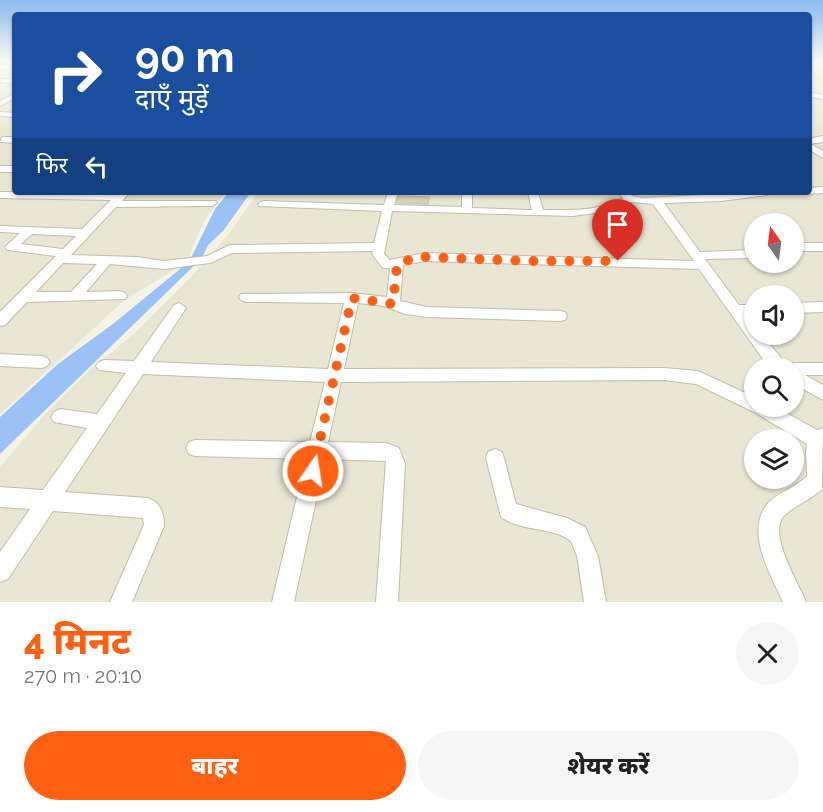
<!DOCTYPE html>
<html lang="hi">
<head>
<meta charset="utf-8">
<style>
	body { margin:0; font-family:Raleway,"Noto Sans Devanagari",sans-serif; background:#f6f6f6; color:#222; height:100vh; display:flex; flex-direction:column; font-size:22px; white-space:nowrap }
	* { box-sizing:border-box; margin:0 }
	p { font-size:20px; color:#767676 }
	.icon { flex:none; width:33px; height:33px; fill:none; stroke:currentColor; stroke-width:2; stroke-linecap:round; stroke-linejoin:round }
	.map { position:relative; height:602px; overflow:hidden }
	.drawer { display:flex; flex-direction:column; background:#fff; flex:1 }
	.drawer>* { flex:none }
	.top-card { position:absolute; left:12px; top:12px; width:800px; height:183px; border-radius:6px; box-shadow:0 2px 4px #0004; background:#1a4fa0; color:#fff; overflow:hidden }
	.needle { width:39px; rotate:346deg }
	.fabs { position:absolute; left:744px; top:213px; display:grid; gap:12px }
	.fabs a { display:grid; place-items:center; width:60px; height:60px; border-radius:50%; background:#fff; box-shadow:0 2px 4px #0004; font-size:30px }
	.pin { position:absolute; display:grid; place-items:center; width:51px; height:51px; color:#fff; margin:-62px -26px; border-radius:50% 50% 50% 0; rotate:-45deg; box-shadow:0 0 6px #0007 }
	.pin .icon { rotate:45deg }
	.me { position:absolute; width:66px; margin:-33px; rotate:13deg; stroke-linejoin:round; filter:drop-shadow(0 0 4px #0008) }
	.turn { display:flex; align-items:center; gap:21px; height:126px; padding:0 24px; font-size:27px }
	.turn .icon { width:78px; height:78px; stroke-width:2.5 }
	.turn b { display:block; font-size:42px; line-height:51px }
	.then { display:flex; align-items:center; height:57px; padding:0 24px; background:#0003; gap:12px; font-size:22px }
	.round { display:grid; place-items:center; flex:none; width:63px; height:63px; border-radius:32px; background:#f6f6f6 }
	.overview { display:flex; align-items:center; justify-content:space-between; height:102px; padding:0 24px }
	h1 { font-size:36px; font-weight:800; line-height:45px; color:#ff6012 }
	.primary-button { display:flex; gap:12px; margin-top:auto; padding:12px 24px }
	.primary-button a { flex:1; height:69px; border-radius:36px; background:#ff6012; color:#fff; font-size:24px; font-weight:800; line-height:69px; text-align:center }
	.primary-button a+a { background:#f6f6f6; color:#222 }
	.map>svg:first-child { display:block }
	.residential { fill:#e9e6d3; fill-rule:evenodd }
	.water { fill:#9cc1f7 }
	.building { fill:#d7d1ba; stroke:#d3cbac; stroke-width:1.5 }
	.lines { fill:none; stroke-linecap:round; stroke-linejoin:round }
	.minor-casing { stroke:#c1bda7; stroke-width:2 }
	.minor { fill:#fff; fill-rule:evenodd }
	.route { stroke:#ff6012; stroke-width:10; stroke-dasharray:0 18 }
</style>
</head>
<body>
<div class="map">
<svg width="823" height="602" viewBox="0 0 823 602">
	<rect width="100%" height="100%" fill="#f4f3e5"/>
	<path class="residential" d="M0,61H15V192H226L204,221L189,256L181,266L126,299L0,414Z
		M809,61H823V602H0V467L45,414L91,369L135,333L192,276L231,231L258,192H808ZM754,224H794V262H754ZM754,296H794V334H754ZM754,368H794V406H754ZM754,440H794V478H754Z"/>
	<path class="water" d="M229,192H251L223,231L208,245L202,258L0,454V417L58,364L113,324L180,269L192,256L215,209Z"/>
	<path class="building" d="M399,196L429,197L428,204L397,203Z"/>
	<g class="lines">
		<g class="minor-casing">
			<path id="minor" d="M0,65H15V69H0Z
				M2,79H15V83L0,82Z
				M808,92L823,95V99L808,96Z
				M15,93V98L0,106V101Z
				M0,112L15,113V117L0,116Z
				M823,136V142L808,144V139Z
				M2,137H15V143L0,142Z
				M813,145L823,151V158L810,150V146Z
				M0,166H15V172H0Z
				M823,187V193L808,194L804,192H808V188Z
				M0,192L117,194L130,192L122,201H216L217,203L212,206L116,207L71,255L137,257L164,261L207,256L230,245L374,243L382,211L259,206L258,204L263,201L384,205L388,192H398L394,205L462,207V192H472V208L532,210L528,192H538L543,210C569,210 598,212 623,198L619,194L620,192H628L632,196L642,198L772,192L767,195L721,201L664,203L700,252L754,250V258L705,259L739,305H754V315H747L754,325V334H761L788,366L794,363H823V375H805L823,385V400L794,384V368H771L763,359L699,269L425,261L403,265L400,301L427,307L560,311L565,312L567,316L565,320L560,321L427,317L405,314L384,306L358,303L344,369L664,368L698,371L754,397V406H774L817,430L823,428L822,489C811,500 795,505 784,516C767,533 799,584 806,602H783C771,575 743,530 769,502C780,491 796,488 807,476L806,452L807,444L754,412L696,384L664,380L341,382L328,442L386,443L399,448L405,463L398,602H376L386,461L325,459L294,602H272L306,459L195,456L189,454L186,448L189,442L195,440L310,442L325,382L143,374L65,492L148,498C161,503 164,513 164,526L132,602H110L144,525L143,518L53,511L8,579L0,582V552L30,509L0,507V487L43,490L87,428L54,422L51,417L54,412L60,409L97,414L126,373L99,370L96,366L99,362L104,360L134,361L174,305L179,303L186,308L151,362L328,369L344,303L246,302L241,300L239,297L241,294L352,293L387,297L390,268H383L372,254L373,251L232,253L210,263L164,269L110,264L86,292L120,291L125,293L127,296L125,299L27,302L5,325L0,326V312L56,256L7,250L5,247L20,233L0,232V226L82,229L111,200L0,198ZM631,202L653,204L694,261L425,253L390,260L384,254L392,211L573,216L609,211ZM32,234L76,236L63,249L21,244ZM63,263L97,264L71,292H36Z
				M794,243H823V251H794Z
				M823,302V312L794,313V303Z
				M0,354L42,356L47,358L50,362L47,366L42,368L0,366Z
				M495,449L502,452L504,458L516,504L567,518L585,527L598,556L606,602H584L577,556L571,541C551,526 521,532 501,517L486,458L488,452Z"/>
		</g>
		<use href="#minor" class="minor"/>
	</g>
	<linearGradient id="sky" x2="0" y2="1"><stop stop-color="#89b9ee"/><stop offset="0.42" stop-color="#fafaf3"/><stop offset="1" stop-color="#fafaf3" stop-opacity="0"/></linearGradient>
	<rect width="823" height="145" fill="url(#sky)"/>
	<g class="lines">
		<path class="route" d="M313,471L352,298L393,304L397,265L413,258L425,257L527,261H618"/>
	</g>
</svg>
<div class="fabs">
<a><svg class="needle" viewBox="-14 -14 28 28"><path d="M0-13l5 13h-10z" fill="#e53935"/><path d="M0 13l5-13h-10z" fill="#767676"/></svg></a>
<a><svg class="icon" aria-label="sound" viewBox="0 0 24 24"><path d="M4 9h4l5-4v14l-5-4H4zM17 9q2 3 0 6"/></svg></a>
<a><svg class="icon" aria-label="search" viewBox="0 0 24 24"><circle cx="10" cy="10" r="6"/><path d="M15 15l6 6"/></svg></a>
<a><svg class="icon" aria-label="layers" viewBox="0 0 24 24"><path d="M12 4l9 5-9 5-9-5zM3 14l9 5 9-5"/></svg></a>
</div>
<div class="pin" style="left:618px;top:261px;background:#d93025"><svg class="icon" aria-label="arrive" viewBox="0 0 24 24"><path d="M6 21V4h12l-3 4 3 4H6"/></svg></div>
<svg class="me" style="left:313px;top:471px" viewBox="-20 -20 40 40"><circle r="17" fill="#ff6012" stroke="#fff" stroke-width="3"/><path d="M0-11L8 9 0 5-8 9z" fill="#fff"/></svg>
<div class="top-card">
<div class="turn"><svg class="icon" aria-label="right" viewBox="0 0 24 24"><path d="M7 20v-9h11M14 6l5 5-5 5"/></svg><div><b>90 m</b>दाएँ मुड़ें</div></div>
<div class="then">फिर<svg class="icon" aria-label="left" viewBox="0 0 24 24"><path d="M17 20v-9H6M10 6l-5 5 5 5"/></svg></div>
</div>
</div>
<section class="drawer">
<div class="overview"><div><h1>4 मिनट</h1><p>270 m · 20:10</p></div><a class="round"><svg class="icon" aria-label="close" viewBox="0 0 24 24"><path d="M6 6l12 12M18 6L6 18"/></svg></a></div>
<div class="primary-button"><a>बाहर</a><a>शेयर करें</a></div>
</section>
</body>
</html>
